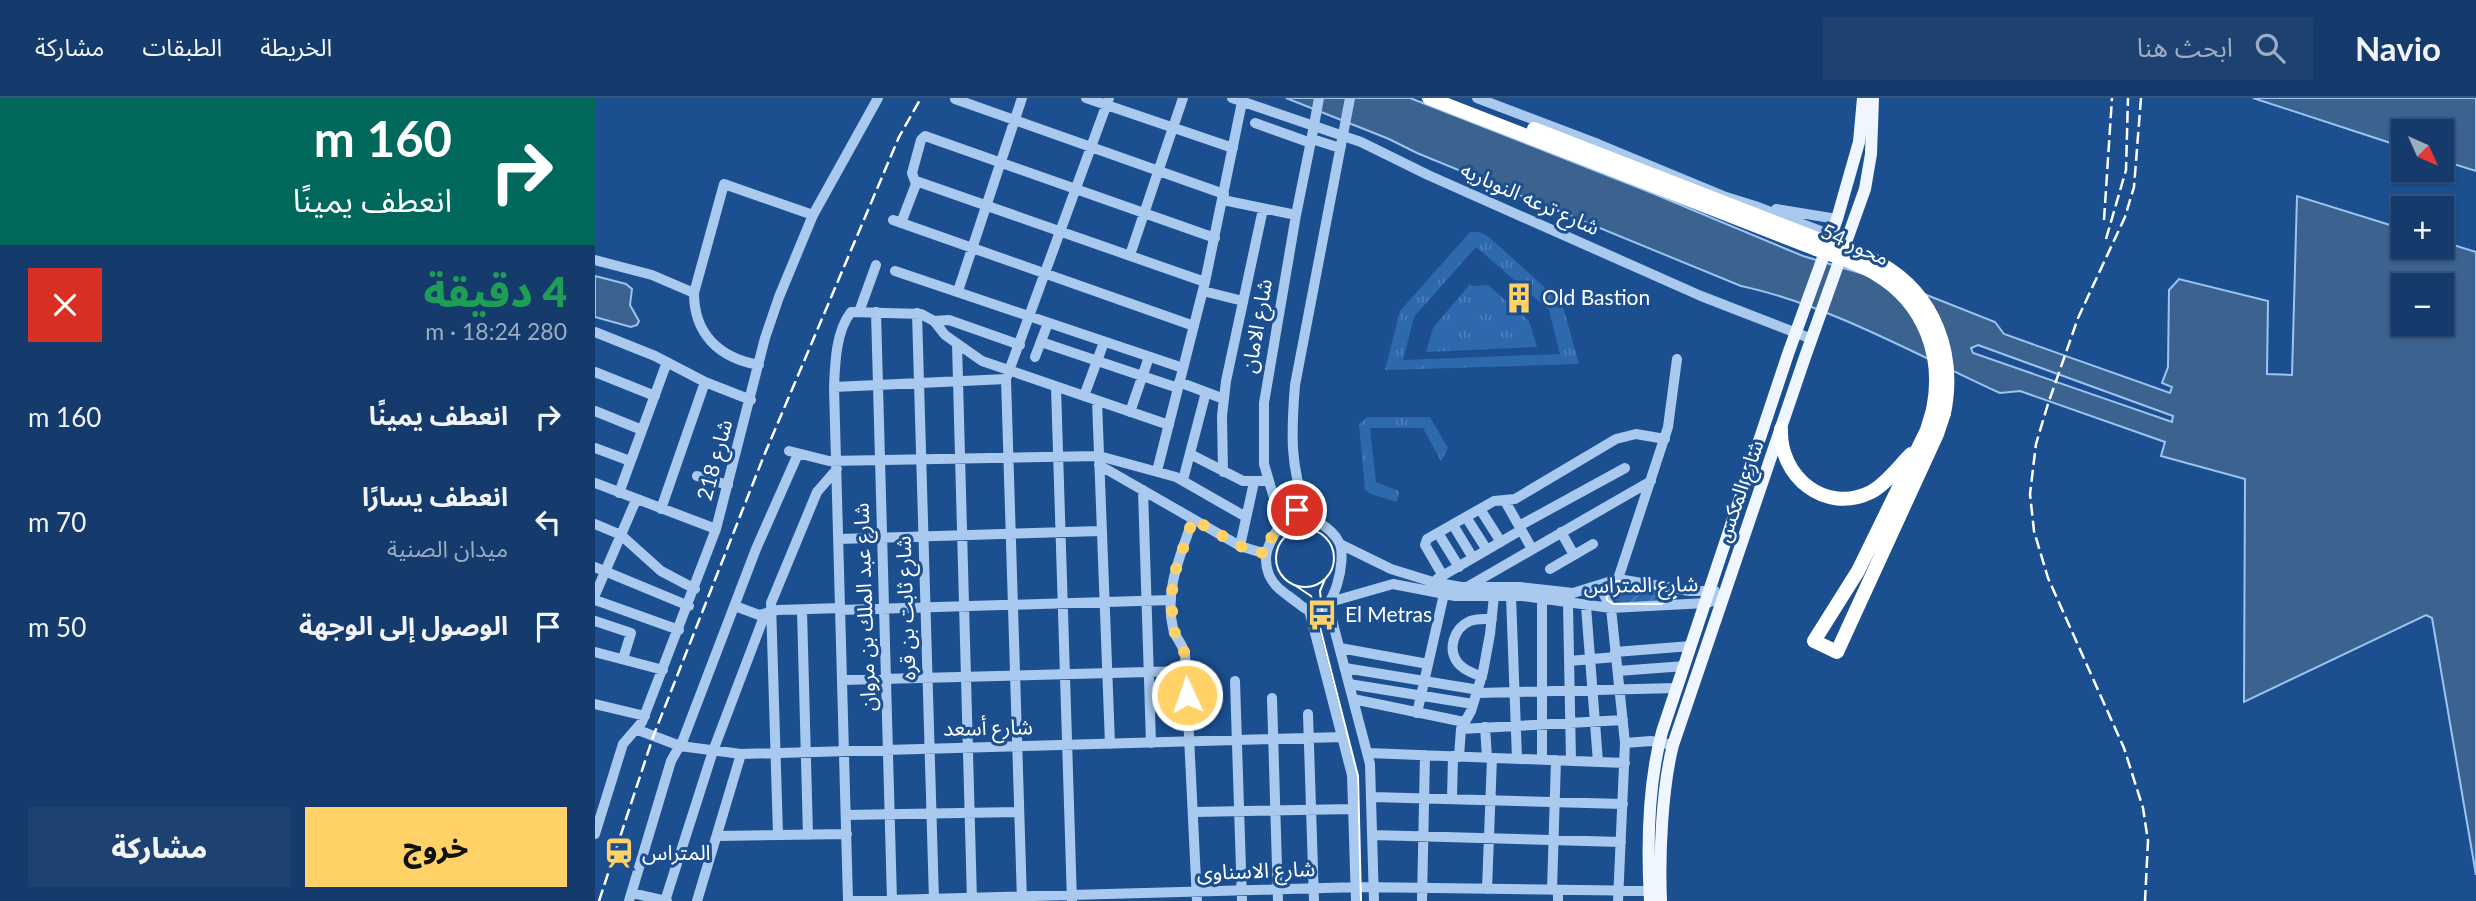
<!DOCTYPE html>
<html lang="ar">
<head>
<meta charset="utf-8">
<style>
	body { margin:0; font-family:Lato,"Noto Sans Arabic",sans-serif; background:#1d4271; color:#f1f3f6; direction:rtl; height:100vh; display:flex; flex-direction:column; font-size:26px; white-space:nowrap }
	* { box-sizing:border-box; margin:0 }
	p { font-size:23px; color:#9dadc1 }
	.icon { flex:none; width:38px; height:38px; fill:none; stroke:currentColor; stroke-width:2; stroke-linecap:round; stroke-linejoin:round }
	.map { position:relative; flex:1; overflow:hidden; direction:ltr }
	.panel { display:flex; flex-direction:column; background:#143b6b; width:595px }
	.panel>* { flex:none }
	.banner { background:#00695c; color:#fff; overflow:hidden }
	.needle { width:46px; rotate:135deg }
	.buttons { position:absolute; left:1796px; top:21px; display:grid; gap:14px }
	.buttons a { display:grid; place-items:center; width:63px; height:63px; border-radius:0px; background:#143b6b; box-shadow:0 2px 5px #0004,0 0 0 2px #33557e; font-size:35px }
	.pin { position:absolute; display:grid; place-items:center; width:60px; height:60px; color:#fff; margin:-30px; border:4px solid #fff; border-radius:50%; box-shadow:0 2px 7px #0007 }
	.me { position:absolute; width:77px; margin:-38px; rotate:357deg; stroke-linejoin:round; filter:drop-shadow(0 0 5px #0008) }
	.turn { display:flex; align-items:center; gap:24px; height:147px; padding:0 28px; font-size:32px }
	.turn .icon { width:91px; height:91px; stroke-width:2.5 }
	.turn b { display:block; font-size:49px; line-height:60px }
	.round { display:grid; place-items:center; flex:none; width:74px; height:74px; border-radius:0px; background:#1d4271 }
	.headline { display:flex; align-items:center; justify-content:space-between; height:119px; padding:0 28px }
	h1 { font-size:42px; font-weight:800; line-height:52px; color:#1e9e55 }
	.cta { display:flex; gap:14px; margin-top:auto; padding:14px 28px }
	.cta a { flex:1; height:80px; border-radius:0px; background:#ffd166; color:#111; font-size:28px; font-weight:800; line-height:80px; text-align:center }
	.cta a+a { background:#1d4271; color:#f1f3f6 }
	ul { padding:0; list-style:none }
	li { display:flex; align-items:center; gap:21px; height:105px; padding:0 28px }
	li div { flex:1 }
	li b { display:block; font-size:26px }
	li em { font-style:normal }
	header { display:flex; align-items:center; gap:42px; box-sizing:border-box; height:98px; padding:0 35px; background:#143b6b; border-bottom:2px solid #33557e }
	header strong { font-size:33px }
	nav { display:flex; gap:38px; margin-inline-start:auto; font-size:24px }
	.search { width:490px; height:63px; background:#1d4271; display:flex; align-items:center; gap:18px; box-sizing:border-box; padding:0 24px; border-radius:0px; color:#9dadc1; font-size:26px }
	main { display:flex; flex:1; min-height:0 }
	.map>svg:first-child { display:block }
	.grass { fill:url(#grass-tufts); fill-rule:evenodd }
	.garden { fill:url(#garden-furrows) }
	.water { fill:#3c6290; stroke:#9cc4f0; stroke-width:2; fill-rule:evenodd }
	.lines { fill:none; stroke-linecap:round; stroke-linejoin:round }
	.minor { stroke:#a9c9ee; stroke-width:10 }
	.major { stroke:#f0f6ff; stroke-width:12 }
	.highway { stroke:#fff; stroke-width:14 }
	.tram { stroke:#fff; stroke-width:2 }
	.rail { stroke:#fff; stroke-width:2.5; stroke-dasharray:12 5; stroke-linecap:butt }
	.minor-bridge { stroke:#a9c9ee; stroke-width:10 }
	.highway-bridge { stroke:#fff; stroke-width:14 }
	.route { stroke:#ffd166; stroke-width:12; stroke-dasharray:0 21.6 }
	.labels { text-anchor:middle; stroke-width:6; stroke-linejoin:round; paint-order:stroke }
	.street-label { font-size:21px; fill:#fff; stroke:#1b4f8f }
	.poi-label { font-size:21px; fill:#fff; stroke:#1b4f8f; text-anchor:start }
</style>
</head>
<body>
<header>
<strong>Navio</strong>
<div class="search"><svg class="icon" aria-label="search" viewBox="0 0 24 24"><circle cx="10" cy="10" r="6"/><path d="M15 15l6 6"/></svg>ابحث هنا</div>
<nav><a>الخريطة</a><a>الطبقات</a><a>مشاركة</a></nav>
</header>
<main>
<div class="map">
<svg width="1881" height="803" viewBox="0 0 1881 803">
	<defs>
		<pattern id="grass-tufts" width="24" height="20" patternUnits="userSpaceOnUse" patternTransform="scale(1.75)"><rect width="24" height="20" fill="#2e69ad"/><path d="M3 7l-1-3M5 7V3M7 7l1-3M15 17l-1-3M17 17v-4M19 17l1-3" fill="none" stroke="#4d80b9"/></pattern>
		<pattern id="garden-furrows" width="10" height="10" patternUnits="userSpaceOnUse" patternTransform="scale(1.75)"><rect width="10" height="10" fill="#2e69ad"/><path d="M-1 1l2-2M0 10L10 0M9 11l2-2" fill="none" stroke="#4d80b9"/></pattern>
	</defs>
	<rect width="100%" height="100%" fill="#1b4f8f"/>
	<path class="grass" d="M875,134H884L894,139L967,205L984,266L790,272L805,213ZM881,149L954,212L965,256L808,262L819,219Z
		M875,186L878,188L893,187L934,223L942,249L831,254L838,230Z
		M772,319H835L853,350L846,363L828,330H775L781,384L804,393L802,404L776,396L770,392L764,326Z"/>
	<path class="garden" d="M1026,489L1063,494L1068,500L1063,505L1024,504L1020,502L1017,496L1019,491Z"/>
	<path class="water" d="M691,0H815L1057,95L1208,158L1309,188L1400,224L1409,236L1575,295L1577,289L1567,285L1573,269L1574,192L1584,181L1673,203L1672,276L1697,277L1702,98L1808,131V149H1846V143L1881,154V777L1837,520L1831,517L1649,604L1650,381L1566,358L1570,344L1425,293L1405,295C1324,258 1232,206 1146,188L822,55L794,41ZM1808,187H1846V226H1808ZM1383,247L1578,318L1577,324L1378,255L1376,250Z
		M1658,0H1881V73L1846,62V33H1808V49Z
		M0,178L31,186L37,191L35,207L44,223L42,227L36,229L0,219Z"/>
	<g class="lines">
		<path class="minor" d="M491,0L638,50
			M637,0L766,44L833,77L1106,198L1217,241
			M882,0L1003,46L1131,99L1160,108L1236,137
			M360,1L629,96
			M660,25L716,45
			M717,41L745,50
			M321,83L610,184
			M628,102L701,117
			M1181,111L1242,121
			M298,122L599,228
			M306,125L321,86L317,75L326,42L330,38L620,140
			M535,157L588,0
			M0,162L57,177L99,195
			M300,173L588,270
			M363,193L427,0
			M608,193L648,203
			M264,214L281,167
			M281,214L297,803
			M322,215L339,803
			M339,223L350,237L387,263L574,327
			M0,234L60,258L110,284L156,302
			M446,244L583,290
			M362,246L377,803
			M440,259L453,225
			M164,267C124,260 99,236 99,195L129,86L218,117
			M0,274L60,298
			M584,284L629,301
			M239,289L411,281
			M461,289L477,803
			M489,298L509,244
			M502,303L515,646
			M0,313L47,332
			M535,314L554,259
			M0,350L35,363
			M194,353L234,363L504,358L581,379L651,419
			M595,356L648,383H673
			M504,367L645,448L671,456
			M562,373L610,184L647,4
			M628,374L627,318L631,283L668,111
			M102,378L133,387
			M588,382L611,294
			M0,385L121,431
			M548,392L556,645
			M24,395L72,264
			M910,403L937,451
			M66,411L110,284
			M885,411L906,444
			M699,412C709,412 714,417 722,423C732,430 740,435 745,446C751,462 740,515 719,514C711,513 706,507 700,503C690,495 680,490 674,477C667,459 673,447 682,432C688,423 689,416 699,412Z
			M712,415C695,368 696,337 700,287L746,47
			M871,419L892,452
			M598,421C586,456 569,492 578,530C580,540 588,546 590,556L602,803
			M686,424L669,366V305L701,117L717,38
			M0,426L26,437L66,473L100,491
			M858,427L878,460
			M924,428L1030,370
			M966,434L979,457
			M843,435L864,469
			M244,441L506,433
			M745,446L796,471L838,484L866,489H925L978,495L1023,481L1095,493H1120
			M645,448L659,384
			M0,469L94,508
			M955,471L998,446
			M848,478L830,447L832,441L899,403L920,401L1021,341L1041,336L1070,341
			M842,481L926,432
			M1023,481L1073,329L1082,261
			M1015,483L1009,497L1016,510L1030,645L1023,803
			M872,489L1056,383
			M0,497L41,402
			M916,498L922,661
			M0,502L84,532
			M735,504L798,486L860,498H927L1016,510L1111,505L1123,502L1129,497
			M973,506L976,663
			M733,507L775,666L779,803
			M140,508L164,517L183,512L245,510
			M991,508L1003,664
			M207,512L213,737
			M245,512L576,502
			M714,512L757,677L761,803
			M0,523L36,535L28,561
			M745,550L833,566
			M0,554L68,572
			M1020,554L1096,548
			M974,563L1021,559
			M750,570L884,592
			M1023,573L1090,568
			M887,579C879,575 869,573 863,565C852,551 859,530 875,523C882,520 890,521 897,521
			M247,582L591,573
			M640,583L647,803
			M754,586L878,606
			M883,595L1082,590
			M677,600L683,803
			M758,601L869,624
			M0,606L50,618
			M822,615L849,496
			M713,616L719,803
			M890,629L892,660
			M866,631L1028,622
			M43,632L85,648L146,656L748,639
			M1030,645L1056,643L1078,647
			M773,655L1030,665
			M864,659L866,631L876,613L888,574L895,536L899,498
			M947,662V501
			M777,699L1028,706
			M857,701L858,658
			M599,714L759,711
			M251,717L424,714
			M0,736L28,646L47,624L121,431L170,240L184,199L218,117L283,0
			M183,737L176,505L222,394L242,371
			M777,737L1026,744
			M123,738L252,736
			M892,791L897,660
			M957,792L961,662
			M963,792V803
			M37,795L72,803
			M34,803L76,663L88,642L161,451L203,356
			M70,803L118,653L170,516
			M102,803L146,656
			M253,803L239,289C240,265 241,233 256,214L326,216L339,223L354,222L425,247
			M257,803L765,789L1058,793
			M427,803L411,281L514,0
			M827,803L830,657"/>
		<path class="major" d="M1055,803C1052,750 1053,686 1067,634L1193,256L1242,121L1264,44L1268,0
			M1066,803C1064,758 1067,690 1078,647L1210,259L1270,91L1276,56L1278,0"/>
		<path class="highway" d="M834,0L1221,151
			M939,31L1225,142
			M1338,312L1332,332L1263,473L1219,543L1242,554L1342,336L1349,315
			M1186,331C1184,378 1230,417 1276,394C1291,386 1304,368 1316,356"/>
		<path class="tram" d="M681 460a29 29 0 1 1 58 0a29 29 0 1 1-58 0Z
			M1023,483L1069,491L1081,499L1066,506H1018L1012,502L1011,491L1015,485Z
			M701,488L716,498L719,506L763,678L766,803
			M727,514L725,493L730,481"/>
		<path class="rail" d="M1546,0L1539,89L1530,119L1483,220L1453,306L1441,346L1435,396L1439,433L1453,480L1529,650L1548,710L1553,743L1550,803
			M1509,122L1517,0
			M1511,141L1531,72L1533,0
			M4,803L58,639L168,360L304,39L326,0"/>
		<path class="minor-bridge" d="M717,38L724,0
			M746,47L755,0"/>
		<path class="highway-bridge" d="M1225,142C1245,149 1267,155 1286,166C1340,197 1361,256 1349,315
			M1221,151C1241,159 1263,165 1281,176C1330,205 1349,259 1338,312"/>
	</g>
	<g class="lines">
		<path class="route" d="M592,597L590,556L579,533L576,502L579,477L598,421L645,448L671,456C673,442 688,414 702,412"/>
	</g>
	<defs>
		<g id="building-bare" transform="scale(2.415)"><path d="M-4-6H4V6H1V3H-1V6H-4ZM-2.5-4.3h1.7v1.8h-1.7ZM.8-4.3h1.7v1.8H.8ZM-2.5-1h1.7V.8h-1.7ZM.8-1h1.7V.8H.8Z" fill="#ffd166" stroke="#1b4f8f" stroke-width="2.5" paint-order="stroke"/></g>
		<g id="bus-bare" transform="scale(2.415)"><path d="M-5-6H5V4H4V6H2V4H-2V6H-4V4H-5ZM-3.5-4V0h7V-4ZM-3.5 1.2v1.5H-2V1.2ZM2 1.2v1.5H3.5V1.2Z" fill="#ffd166" stroke="#1b4f8f" stroke-width="2.5" paint-order="stroke"/></g>
		<g id="station-bare" transform="scale(2.415)"><path d="M-3-6H3Q5-6 5-4V2Q5 4 3 4L4.5 6H3L1.5 4h-3L-3 6H-4.5L-3 4Q-5 4-5 2V-4Q-5-6-3-6ZM-3.5-4v3h7v-3ZM-3.5 1v1.5H-2V1ZM2 1v1.5H3.5V1Z" fill="#ffd166" stroke="#1b4f8f" stroke-width="2.5" paint-order="stroke"/></g>
	</defs>
	<g fill-rule="evenodd">
		<use href="#building-bare" x="924" y="200"/>
		<use href="#bus-bare" x="727" y="517"/>
		<use href="#station-bare" x="24" y="755"/>
	</g>
	<g class="labels">
		<g class="street-label">
			<text transform="translate(935 101) rotate(24)" y="7">شارع ترعه النوباريه</text>
			<text transform="translate(1260 147) rotate(24)" y="7">محور 54</text>
			<text transform="translate(662 228) rotate(-80)" y="7">شارع الامان</text>
			<text transform="translate(120 362) rotate(-75)" y="7">شارع 218</text>
			<text transform="translate(1145 393) rotate(-71)" y="7">شارع المكس</text>
			<text transform="translate(1046 487) rotate(-1)" y="7">شارع المتراس</text>
			<text transform="translate(270 509) rotate(-92)" y="7">شارع عبد الملك بن مروان</text>
			<text transform="translate(311 510) rotate(-92)" y="7">شارع ثابت بن قره</text>
			<text transform="translate(393 630) rotate(-1)" y="7">شارع أسعد</text>
			<text transform="translate(661 773) rotate(-2)" y="7">شارع الاسناوى</text>
		</g>
		<g class="poi-label">
			<text x="947" y="207">Old Bastion</text>
			<text x="750" y="524">El Metras</text>
			<text x="47" y="762">المتراس</text>
		</g>
	</g>
</svg>
<div class="buttons">
<a><svg class="needle" viewBox="-14 -14 28 28"><path d="M0-13l5 13h-10z" fill="#e53935"/><path d="M0 13l5-13h-10z" fill="#9dadc1"/></svg></a>
<a>+</a>
<a>−</a>
</div>
<div class="pin" style="left:702px;top:412px;background:#d93025"><svg class="icon" aria-label="arrive" viewBox="0 0 24 24"><path d="M6 21V4h12l-3 4 3 4H6"/></svg></div>
<svg class="me" style="left:592px;top:597px" viewBox="-20 -20 40 40"><circle r="17" fill="#ffd166" stroke="#fff" stroke-width="3"/><path d="M0-11L8 9 0 5-8 9z" fill="#fff"/></svg>
</div>
<section class="panel">
<div class="banner">
<div class="turn"><svg class="icon" aria-label="right" viewBox="0 0 24 24"><path d="M7 20v-9h11M14 6l5 5-5 5"/></svg><div><b>160 m</b>انعطف يمينًا</div></div>
</div>
<div class="headline"><div><h1>4 دقيقة</h1><p>280 m · 18:24</p></div><a class="round" style="background:#d93025;color:#fff"><svg class="icon" aria-label="close" viewBox="0 0 24 24"><path d="M6 6l12 12M18 6L6 18"/></svg></a></div>
<ul>
<li><svg class="icon" aria-label="right" viewBox="0 0 24 24"><path d="M7 20v-9h11M14 6l5 5-5 5"/></svg><div><b>انعطف يمينًا</b></div><em>160 m</em></li>
<li><svg class="icon" aria-label="left" viewBox="0 0 24 24"><path d="M17 20v-9H6M10 6l-5 5 5 5"/></svg><div><b>انعطف يسارًا</b><p>ميدان الصنية</p></div><em>70 m</em></li>
<li><svg class="icon" aria-label="arrive" viewBox="0 0 24 24"><path d="M6 21V4h12l-3 4 3 4H6"/></svg><div><b>الوصول إلى الوجهة</b></div><em>50 m</em></li>
</ul>
<div class="cta"><a>خروج</a><a>مشاركة</a></div>
</section>
</main>
</body>
</html>
